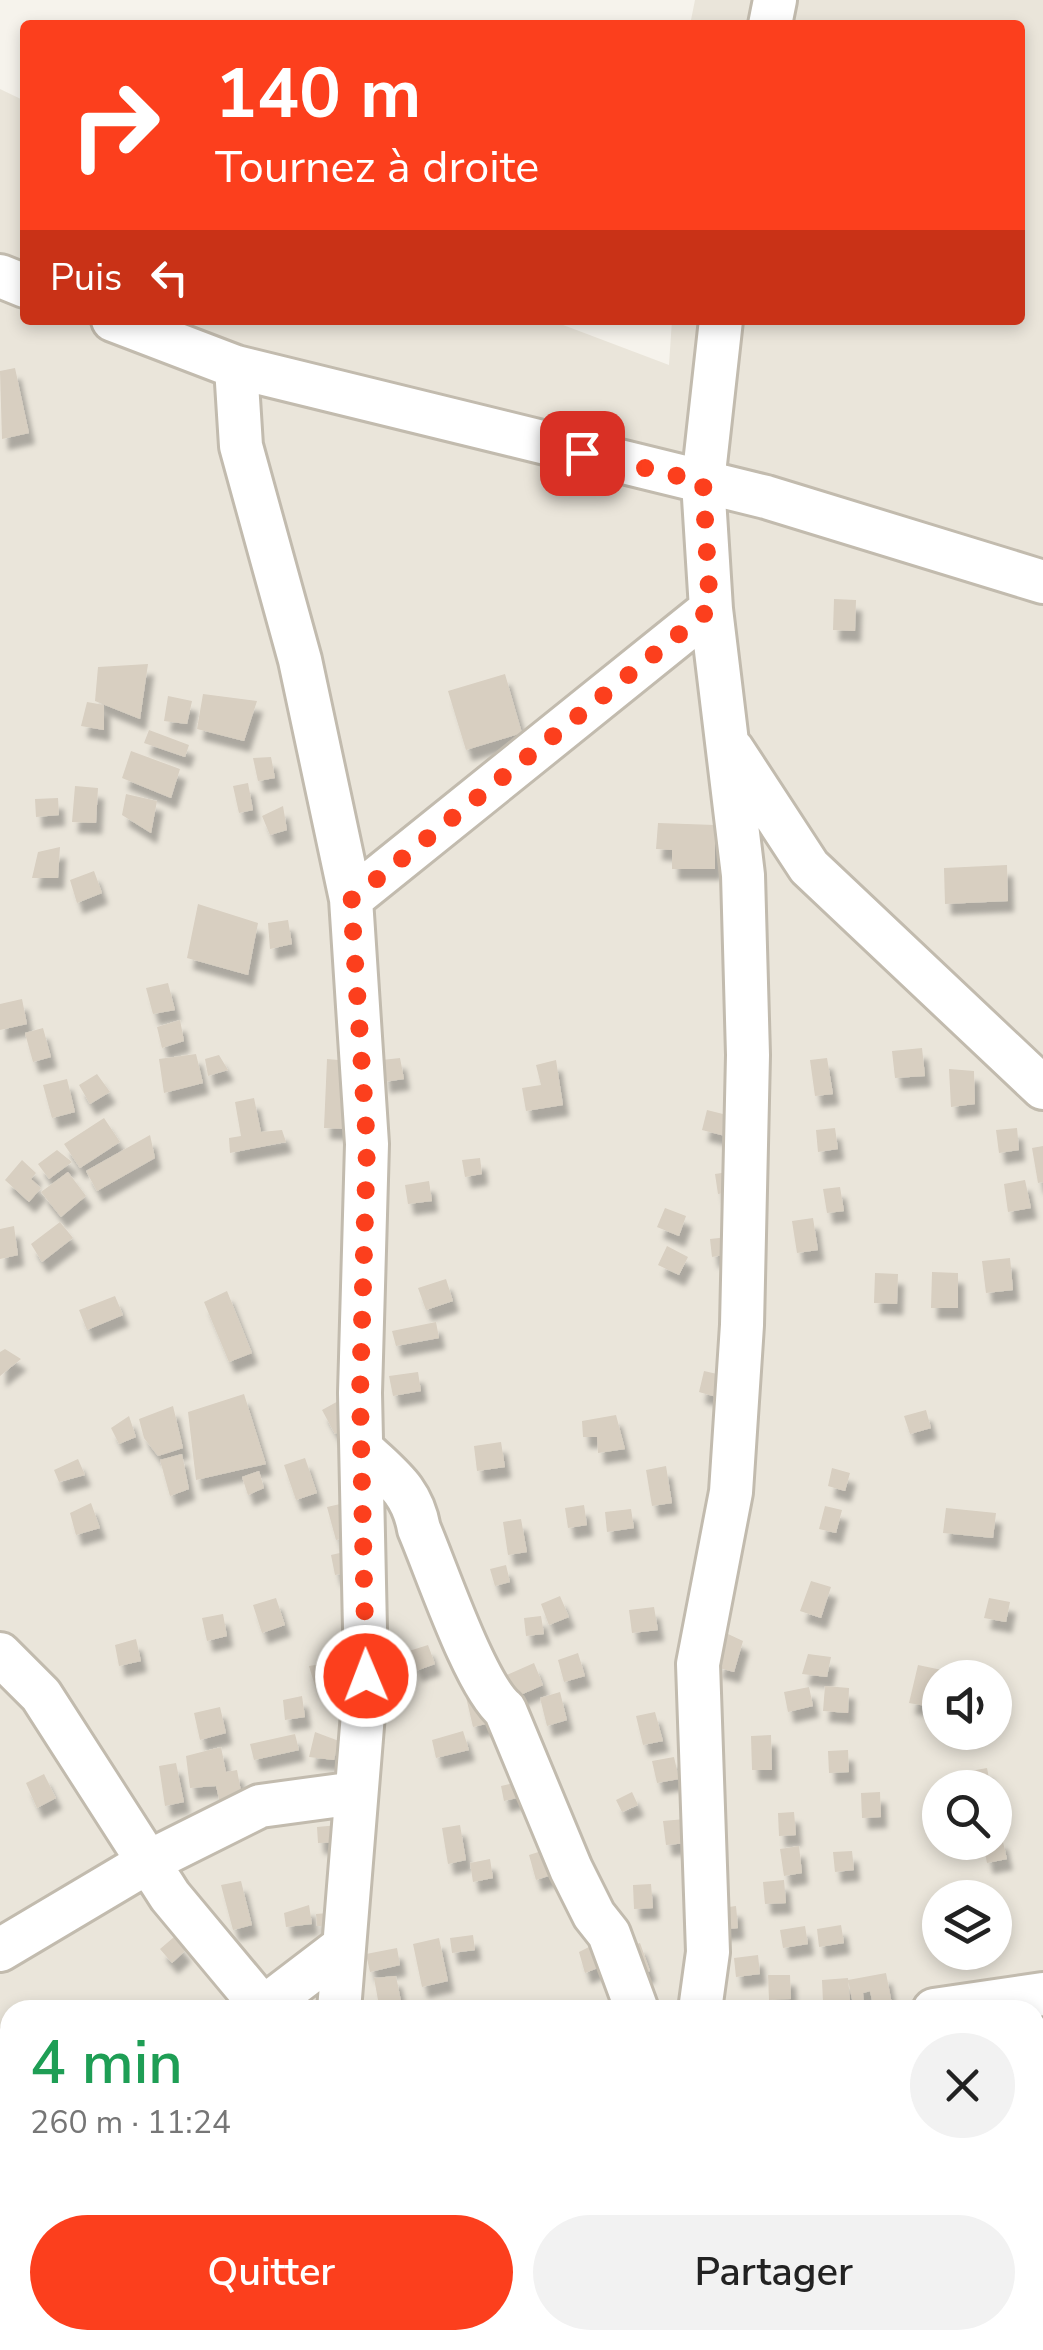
<!DOCTYPE html>
<html lang="fr">
<head>
<meta charset="utf-8">
<style>
	body { margin:0; font-family:"Nunito Sans",sans-serif; background:#f2f2f2; color:#222; height:100vh; display:flex; flex-direction:column; font-size:38px; white-space:nowrap }
	* { box-sizing:border-box; margin:0 }
	p { font-size:32px; color:#767676 }
	.icon { flex:none; width:55px; height:55px; fill:none; stroke:currentColor; stroke-width:2; stroke-linecap:round; stroke-linejoin:round }
	.map { position:relative; flex:1; overflow:hidden }
	.sheet { position:absolute; left:0px; top:2000px; width:1045px; height:350px; display:flex; flex-direction:column; background:#fff; border-radius:30px 30px 0 0; box-shadow:0 5px 15px #0003 }
	.sheet>* { flex:none }
	.hud { position:absolute; left:20px; top:20px; width:1005px; height:305px; border-radius:10px; box-shadow:0 5px 15px #0003; background:#fc3f1d; color:#fff; overflow:hidden }
	.fabs { position:absolute; left:922px; top:1660px; display:grid; gap:20px }
	.fabs a { display:grid; place-items:center; width:90px; height:90px; border-radius:50%; background:#fff; box-shadow:0 5px 15px #0003; font-size:50px }
	.pin { position:absolute; display:grid; place-items:center; width:85px; height:85px; color:#fff; margin:-42px; border-radius:20px; box-shadow:0 5px 15px #0006 }
	.me { position:absolute; width:110px; margin:-55px; rotate:359deg; stroke-linejoin:round; filter:drop-shadow(0 0 8px #0008) }
	.turn { display:flex; align-items:center; gap:35px; height:210px; padding:0 30px; font-size:45px }
	.turn .icon { width:130px; height:130px; stroke-width:2.5 }
	.turn b { display:block; font-size:70px; line-height:85px }
	.then { display:flex; align-items:center; height:95px; padding:0 30px; background:#0003; gap:20px; font-size:38px }
	.round { display:grid; place-items:center; flex:none; width:105px; height:105px; border-radius:52px; background:#f2f2f2 }
	.overview { display:flex; align-items:center; justify-content:space-between; height:170px; padding:0 30px }
	h1 { font-size:60px; font-weight:600; line-height:75px; color:#1e9e55 }
	.primary-button { display:flex; gap:20px; margin-top:auto; padding:20px 30px }
	.primary-button a { flex:1; height:115px; border-radius:60px; background:#fc3f1d; color:#fff; font-size:40px; font-weight:600; line-height:115px; text-align:center }
	.primary-button a+a { background:#f2f2f2; color:#222 }
	.map>svg:first-child { display:block }
	.residential { fill:#eae5da; fill-rule:evenodd }
	.building { fill:#d8cfc1; filter:url(#shadow) }
	.lines { fill:none; stroke-linecap:round; stroke-linejoin:round }
	.street-casing { stroke:#c2bbae; stroke-width:48 }
	.street { stroke:#fff; stroke-width:42 }
	.route { stroke:#fc3f1d; stroke-width:18; stroke-dasharray:0 32.4 }
</style>
</head>
<body>
<div class="map">
<svg width="1043" height="2350" viewBox="0 0 1043 2350">
	<defs>
		<filter id="shadow"><feDropShadow dx="6" dy="11" stdDeviation="2.5" flood-color="#0004"/></filter>
	</defs>
	<rect width="100%" height="100%" fill="#f6f3ec"/>
	<path class="residential" d="M695,0H1043V2350H0V89L25,101V320H550L669,365L672,320H1020V25H690ZM940,1678H995V1732H940ZM940,1788H995V1842H940ZM940,1898H995V1952H940ZM10,2010H1035V2340H10Z"/>
	<path class="building" d="M15,368L29,433L2,439L0,371Z
		M834,599L856,600L855,631L833,630Z
		M148,664L140,719L95,701L98,667Z
		M505,674L522,733L466,750L448,691Z
		M203,694L257,701L244,741L197,729Z
		M168,696L192,701L187,724L164,721Z
		M87,702L104,705V730L81,726Z
		M149,730L189,745L185,757L144,743Z
		M131,751L180,769L171,798L122,778Z
		M271,757L275,778L258,781L253,758Z
		M248,783L253,810L239,813L233,786Z
		M75,786L98,788L96,823L72,822Z
		M126,794L157,801L151,833L122,815Z
		M58,798L59,815L36,817L35,799Z
		M283,806L287,830L270,835L262,816Z
		M658,823L715,825V869H672V850L656,849Z
		M60,847L58,878H32L38,852Z
		M1007,865L1008,901L945,904L944,868Z
		M94,871L102,893L77,903L70,880Z
		M198,904L258,923L248,975L187,958Z
		M288,920L292,944L270,949L268,923Z
		M168,983L175,1010L153,1014L146,988Z
		M22,999L27,1024L0,1030V1004Z
		M180,1020L184,1041L162,1048L157,1027Z
		M43,1028L51,1057L33,1062L25,1033Z
		M922,1048L925,1076L895,1078L892,1051Z
		M196,1054L203,1083L164,1093L159,1059Z
		M219,1055L228,1070L208,1076L205,1059Z
		M400,1058L404,1079L384,1082L382,1060Z
		M827,1058L833,1094L815,1096L810,1060Z
		M327,1059L350,1061L346,1129L324,1128Z
		M556,1060L563,1105L526,1111L522,1088L541,1085L536,1065Z
		M949,1069L974,1071L975,1104L951,1107Z
		M97,1074L110,1092L90,1104L79,1085Z
		M67,1079L75,1112L52,1118L43,1085Z
		M254,1098L261,1132L282,1130L286,1142L230,1153L229,1138L241,1136L235,1102Z
		M707,1110L735,1117L729,1137L702,1130Z
		M104,1118L120,1142L80,1168L64,1144Z
		M835,1128L838,1149L818,1152L816,1130Z
		M1017,1128L1019,1150L999,1153L996,1130Z
		M150,1135L155,1158L97,1191L86,1171Z
		M1043,1146V1182L1038,1183L1032,1148Z
		M57,1150L72,1162L49,1179L38,1164Z
		M480,1158L482,1174L465,1177L462,1160Z
		M22,1160L36,1173L31,1179L41,1188L29,1202L5,1180Z
		M735,1171L738,1191L718,1194L715,1174Z
		M68,1172L86,1196L61,1217L41,1192Z
		M1025,1180L1031,1208L1008,1212L1004,1184Z
		M429,1181L432,1201L408,1204L405,1185Z
		M840,1187L844,1211L827,1213L823,1189Z
		M665,1208L686,1216L679,1236L657,1227Z
		M813,1218L818,1250L797,1253L792,1221Z
		M60,1222L73,1238L42,1262L31,1244Z
		M14,1226L18,1255L0,1259V1229Z
		M728,1237L730,1254L712,1257L710,1239Z
		M667,1246L688,1257L679,1275L658,1265Z
		M1010,1258L1013,1290L986,1293L982,1261Z
		M932,1272L958,1273V1308H931Z
		M875,1273L898,1274L897,1304L874,1303Z
		M446,1279L453,1301L426,1310L418,1288Z
		M227,1291L252,1353L229,1362L204,1302Z
		M115,1296L123,1315L87,1330L79,1310Z
		M436,1322L439,1338L396,1346L392,1331Z
		M5,1349L21,1359L0,1376V1352Z
		M704,1371L726,1376L720,1398L699,1392Z
		M418,1372L421,1391L393,1396L389,1376Z
		M244,1394L266,1464L196,1480L188,1412Z
		M342,1399L355,1423L335,1434L322,1410Z
		M173,1406L183,1448L158,1456L144,1438L139,1419Z
		M926,1410L931,1428L910,1434L904,1416Z
		M616,1415L625,1449L598,1453L597,1437H583L582,1421Z
		M129,1416L136,1437L119,1444L111,1428Z
		M501,1442L505,1467L477,1471L474,1446Z
		M182,1454L189,1489L170,1496L160,1460Z
		M305,1458L317,1493L296,1500L284,1465Z
		M78,1459L85,1475L59,1482L54,1470Z
		M666,1466L672,1503L652,1506L646,1470Z
		M832,1468L850,1473L845,1491L828,1486Z
		M259,1471L264,1488L248,1495L242,1477Z
		M349,1502L357,1534L336,1540L327,1507Z
		M91,1503L100,1528L76,1535L70,1513Z
		M584,1505L587,1525L568,1528L565,1508Z
		M825,1506L842,1510L836,1533L819,1529Z
		M946,1508L996,1513L993,1538L943,1533Z
		M631,1509L634,1528L607,1532L605,1512Z
		M521,1519L527,1552L508,1555L503,1522Z
		M357,1549L362,1570L335,1575L331,1555Z
		M506,1565L510,1582L495,1586L490,1569Z
		M811,1581L831,1587L821,1618L800,1611Z
		M560,1596L569,1617L549,1625L541,1604Z
		M276,1598L285,1625L262,1633L253,1605Z
		M989,1598L1010,1602L1006,1622L984,1618Z
		M654,1607L658,1630L632,1633L629,1610Z
		M223,1614L227,1636L207,1641L202,1618Z
		M541,1616L544,1634L526,1636L524,1618Z
		M728,1634L743,1641L734,1672L716,1667Z
		M136,1639L141,1661L119,1666L115,1645Z
		M428,1645L435,1664L416,1671L409,1651Z
		M578,1653L585,1676L564,1682L558,1660Z
		M808,1654L831,1657L827,1677L802,1674Z
		M333,1662L338,1683L315,1686L309,1666Z
		M534,1663L543,1685L509,1700L500,1678Z
		M918,1665L942,1670L932,1707L909,1703Z
		M825,1686L849,1688L848,1713L823,1711Z
		M809,1687L813,1706L788,1712L784,1692Z
		M560,1692L567,1720L547,1726L540,1698Z
		M484,1693L490,1723L473,1727L466,1697Z
		M302,1696L305,1717L285,1720L283,1700Z
		M220,1707L226,1733L200,1740L194,1713Z
		M655,1712L663,1741L643,1745L636,1716Z
		M463,1731L469,1750L436,1758L432,1740Z
		M315,1732L339,1741L334,1760L309,1757Z
		M295,1734L299,1750L254,1760L250,1744Z
		M771,1735L772,1770H752L751,1736Z
		M221,1747L226,1772L237,1770L243,1802L221,1807L216,1786L190,1788L186,1756Z
		M848,1750L849,1772L829,1773L828,1751Z
		M674,1757L679,1779L657,1783L652,1761Z
		M176,1763L184,1802L165,1806L159,1766Z
		M987,1768L991,1788H969L965,1772Z
		M44,1774L56,1798L37,1808L26,1783Z
		M522,1781L525,1796L504,1801L501,1786Z
		M632,1792L638,1805L622,1812L616,1800Z
		M880,1792L881,1817L862,1818L861,1793Z
		M794,1812L796,1835L779,1836L778,1813Z
		M685,1819L688,1843L666,1845L663,1821Z
		M339,1825L340,1842L318,1843L317,1827Z
		M460,1825L466,1860L448,1864L442,1828Z
		M1002,1838L1007,1859L987,1863L983,1842H995V1839Z
		M799,1846L802,1873L784,1876L780,1849Z
		M551,1848L558,1873L536,1880L529,1855Z
		M852,1851L854,1870L835,1872L833,1852Z
		M490,1859L493,1878L473,1882L470,1863Z
		M784,1880L786,1903L765,1904L763,1882Z
		M241,1881L252,1925L233,1930L221,1885Z
		M651,1884L653,1908L634,1909L633,1885Z
		M309,1905L312,1924L286,1927L284,1913Z
		M736,1906L738,1928L716,1930L714,1909Z
		M328,1913L329,1926H317L316,1914Z
		M841,1925L844,1943L819,1947L817,1929Z
		M805,1926L808,1944L783,1948L780,1930Z
		M473,1935L475,1950L452,1953L450,1938Z
		M174,1937L185,1951L172,1963L160,1949Z
		M439,1938L448,1981L422,1987L413,1944Z
		M601,1941L608,1964L585,1973L579,1952Z
		M640,1943L650,1971L630,1978L621,1949Z
		M397,1948L400,1965L370,1972L366,1954Z
		M758,1955L760,1974L736,1977L734,1958Z
		M886,1973L892,2004L873,2005L870,1991L863,1993L864,2005L854,2009L848,1980Z
		M768,1975H790L791,1999L769,2000Z
		M396,1976L401,2001L378,2000L374,1978Z
		M848,1978L850,2000L823,2002L822,1980Z
		M0,2026L10,2046V2050L0,2055Z
		M1043,2093V2119L1035,2121V2095Z"/>
	<g class="lines">
		<g class="street-casing">
			<path id="street" d="M770,25L775,0
				M0,276L25,286
				M113,320L236,367L766,497L1043,582
				M236,367L241,446L300,660L351,899L367,1144L360,1393L366,1677L339,2010
				M732,749L809,867L1043,1088
				M351,899L711,609
				M363,1450C391,1477 412,1490 419,1529C437,1571 475,1685 505,1710L571,1869L594,1915L609,1934L637,2010
				M0,1654L41,1695L170,1896L265,2010
				M0,1950L148,1862L260,1806L356,1793
				M260,2010L344,1946
				M700,2010L708,1952L698,1664L731,1492L742,1325L748,1055L743,875L711,609L703,482L721,320
				M934,2010L1043,1994
				M0,2224L10,2225
				M1035,2287L1043,2281
				M756,2340L761,2350
				M302,2350V2340
				M390,2350L391,2340
				M961,2350L972,2340"/>
		</g>
		<use href="#street" class="street"/>
	</g>
	<g class="lines">
		<path class="route" d="M366,1676L360,1394L367,1144L351,900L710,609L703,482L582,453"/>
	</g>
</svg>
<div class="fabs">
<a><svg class="icon" aria-label="sound" viewBox="0 0 24 24"><path d="M4 9h4l5-4v14l-5-4H4zM17 9q2 3 0 6"/></svg></a>
<a><svg class="icon" aria-label="search" viewBox="0 0 24 24"><circle cx="10" cy="10" r="6"/><path d="M15 15l6 6"/></svg></a>
<a><svg class="icon" aria-label="layers" viewBox="0 0 24 24"><path d="M12 4l9 5-9 5-9-5zM3 14l9 5 9-5"/></svg></a>
</div>
<div class="pin" style="left:582px;top:453px;background:#d93025"><svg class="icon" aria-label="arrive" viewBox="0 0 24 24"><path d="M6 21V4h12l-3 4 3 4H6"/></svg></div>
<svg class="me" style="left:366px;top:1676px" viewBox="-20 -20 40 40"><circle r="17" fill="#fc3f1d" stroke="#fff" stroke-width="3"/><path d="M0-11L8 9 0 5-8 9z" fill="#fff"/></svg>
<div class="hud">
<div class="turn"><svg class="icon" aria-label="right" viewBox="0 0 24 24"><path d="M7 20v-9h11M14 6l5 5-5 5"/></svg><div><b>140 m</b>Tournez à droite</div></div>
<div class="then">Puis<svg class="icon" aria-label="left" viewBox="0 0 24 24"><path d="M17 20v-9H6M10 6l-5 5 5 5"/></svg></div>
</div>
<section class="sheet">
<div class="overview"><div><h1>4 min</h1><p>260 m · 11:24</p></div><a class="round"><svg class="icon" aria-label="close" viewBox="0 0 24 24"><path d="M6 6l12 12M18 6L6 18"/></svg></a></div>
<div class="primary-button"><a>Quitter</a><a>Partager</a></div>
</section>
</div>
</body>
</html>
